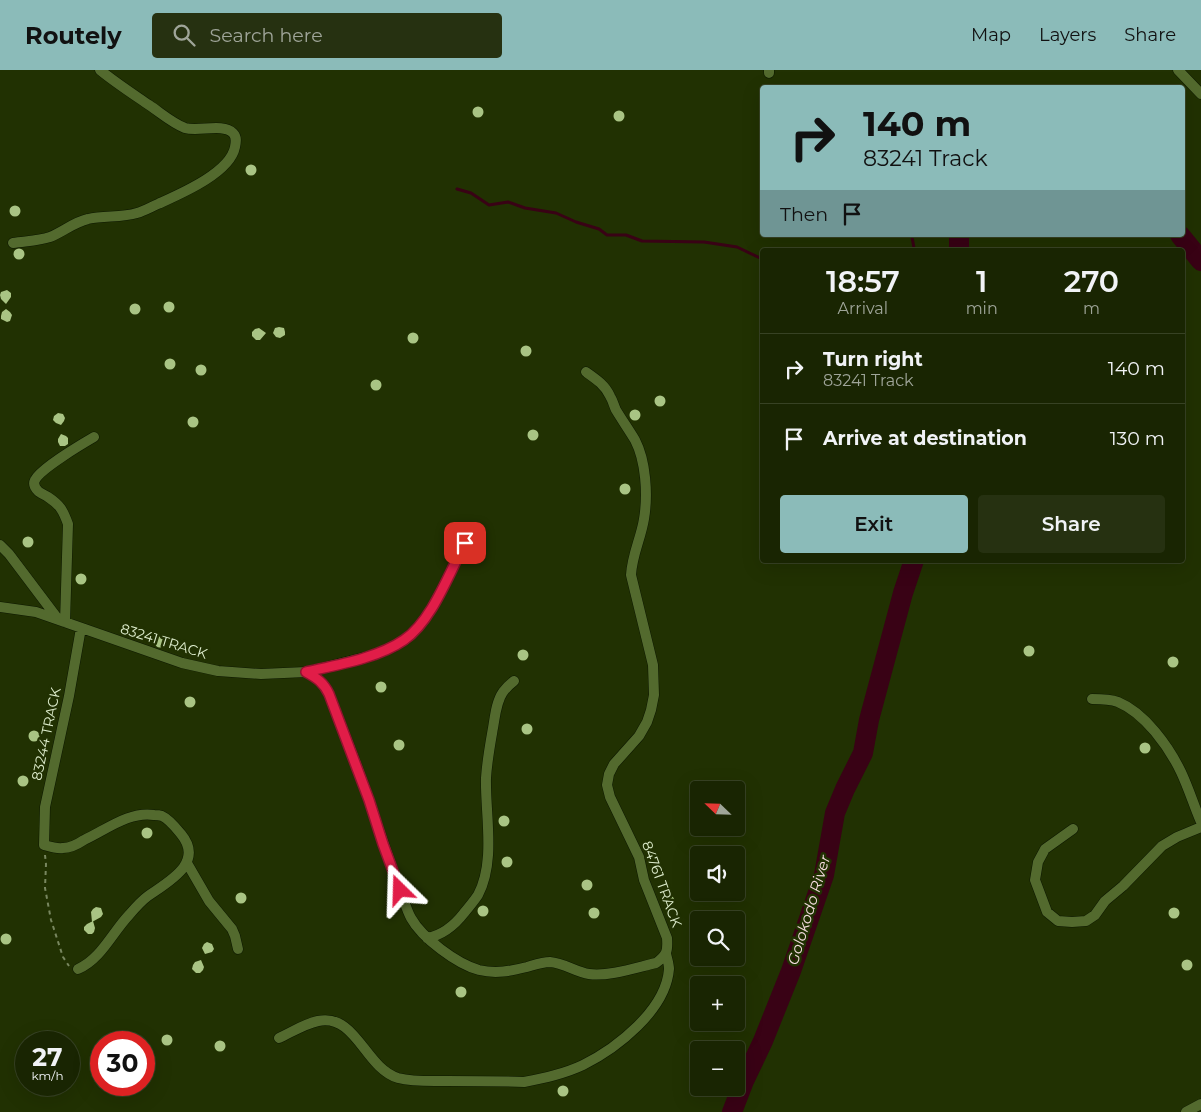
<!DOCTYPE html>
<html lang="en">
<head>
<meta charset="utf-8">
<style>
	body { margin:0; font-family:Montserrat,sans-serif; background:#263111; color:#f1f3f6; height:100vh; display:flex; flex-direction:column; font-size:19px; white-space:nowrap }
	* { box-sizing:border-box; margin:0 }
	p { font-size:16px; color:#9fa599 }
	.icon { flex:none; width:28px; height:28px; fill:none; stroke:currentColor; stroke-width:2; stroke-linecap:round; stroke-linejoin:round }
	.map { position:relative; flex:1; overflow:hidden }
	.drawer { position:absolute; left:760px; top:178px; width:425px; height:315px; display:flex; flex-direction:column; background:#192502; border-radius:5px; box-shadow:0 5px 20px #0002,0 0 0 1px #374224 }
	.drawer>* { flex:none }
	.guide { position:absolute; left:760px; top:15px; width:425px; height:152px; border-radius:5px; box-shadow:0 5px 20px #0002,0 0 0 1px #374224; background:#8bbbb9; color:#111; overflow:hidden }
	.needle { width:32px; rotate:293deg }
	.buttons { position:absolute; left:690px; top:711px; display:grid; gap:10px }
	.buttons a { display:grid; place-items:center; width:55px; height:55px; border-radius:5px; background:#192502; box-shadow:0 5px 20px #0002,0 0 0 1px #374224; font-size:25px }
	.speed { position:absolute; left:15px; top:961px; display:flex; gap:10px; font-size:25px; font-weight:700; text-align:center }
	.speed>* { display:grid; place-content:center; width:65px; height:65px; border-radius:50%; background:#192502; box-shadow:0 5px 20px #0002,0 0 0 1px #374224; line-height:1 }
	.speed small { font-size:12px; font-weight:400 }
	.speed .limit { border:8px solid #d22; background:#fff; color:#111 }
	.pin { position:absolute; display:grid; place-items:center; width:42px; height:42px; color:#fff; margin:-21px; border-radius:10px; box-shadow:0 2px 8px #0006 }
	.me { position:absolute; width:55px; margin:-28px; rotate:338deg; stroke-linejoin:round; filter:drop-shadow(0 0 4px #0008) }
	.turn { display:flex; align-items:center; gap:18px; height:105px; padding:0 20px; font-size:22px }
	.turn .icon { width:65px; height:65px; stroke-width:2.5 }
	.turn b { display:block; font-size:35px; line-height:42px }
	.then { display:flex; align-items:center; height:48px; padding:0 20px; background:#0003; gap:10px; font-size:19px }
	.eta { display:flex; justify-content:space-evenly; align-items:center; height:85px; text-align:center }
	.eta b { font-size:30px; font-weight:600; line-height:35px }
	.primary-button { display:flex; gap:10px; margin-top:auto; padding:10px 20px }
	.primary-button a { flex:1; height:58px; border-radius:5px; background:#8bbbb9; color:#111; font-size:20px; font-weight:600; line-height:58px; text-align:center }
	.primary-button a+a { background:#263111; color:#f1f3f6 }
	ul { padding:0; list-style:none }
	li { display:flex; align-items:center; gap:15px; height:70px; padding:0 20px; border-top:1px solid #374224 }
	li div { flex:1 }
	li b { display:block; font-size:19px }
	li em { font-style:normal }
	header { display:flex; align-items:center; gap:30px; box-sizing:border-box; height:70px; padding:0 25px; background:#8bbbb9; color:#111 }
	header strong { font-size:24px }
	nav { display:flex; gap:28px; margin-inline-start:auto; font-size:18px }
	.search { width:350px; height:45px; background:#263111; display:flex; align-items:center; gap:12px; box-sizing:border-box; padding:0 18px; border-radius:5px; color:#9fa599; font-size:19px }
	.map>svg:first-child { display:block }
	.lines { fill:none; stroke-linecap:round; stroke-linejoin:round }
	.stream { stroke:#390215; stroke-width:3 }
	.river { stroke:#390215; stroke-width:20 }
	.building { fill:#a9c484 }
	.minor-casing { stroke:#0d1800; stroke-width:11 }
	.path { stroke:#78875f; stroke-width:2; stroke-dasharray:4 4; stroke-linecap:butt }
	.minor { stroke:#536a2e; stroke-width:10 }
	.route-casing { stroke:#92132f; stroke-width:12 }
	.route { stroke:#e11d48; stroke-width:9 }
	.labels { text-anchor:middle; stroke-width:5; stroke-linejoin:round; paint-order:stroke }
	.street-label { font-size:14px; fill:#deedcd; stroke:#213102 }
	.water-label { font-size:15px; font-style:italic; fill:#f5dce0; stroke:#213102 }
</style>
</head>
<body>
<header>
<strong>Routely</strong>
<div class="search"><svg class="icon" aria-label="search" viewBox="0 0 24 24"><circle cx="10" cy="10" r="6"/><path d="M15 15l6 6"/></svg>Search here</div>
<nav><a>Map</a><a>Layers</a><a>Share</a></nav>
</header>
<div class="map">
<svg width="1201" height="1042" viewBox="0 0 1201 1042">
	<rect width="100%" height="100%" fill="#213102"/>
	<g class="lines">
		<path class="stream" d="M457,119L471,123L489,135L508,132L525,138L556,143L576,152L599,159L607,165H626L642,171L704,172L737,177L762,189
			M913,180L914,178L912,167L914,165"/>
		<path class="river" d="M1180,165L1201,191
			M959,180V165
			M732,1042L744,1011L763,971L791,901L824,805L835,743L845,719L863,683L869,650L903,523L914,490"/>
	</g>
	<path class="building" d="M472.5 42a5.5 5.5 0 1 1 11 0a5.5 5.5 0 1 1-11 0Z
		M613.5 46a5.5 5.5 0 1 1 11 0a5.5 5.5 0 1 1-11 0Z
		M245.5 100a5.5 5.5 0 1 1 11 0a5.5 5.5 0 1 1-11 0Z
		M9.5 141a5.5 5.5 0 1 1 11 0a5.5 5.5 0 1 1-11 0Z
		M13.5 184a5.5 5.5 0 1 1 11 0a5.5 5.5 0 1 1-11 0Z
		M7,220L11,223V227L6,234L1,229L0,225L1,222Z
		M163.5 237a5.5 5.5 0 1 1 11 0a5.5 5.5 0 1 1-11 0Z
		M129.5 239a5.5 5.5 0 1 1 11 0a5.5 5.5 0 1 1-11 0Z
		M6,239L10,242L12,245L10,251L7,252L1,249V246L2,242Z
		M279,257L284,258L285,262V265L280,268L276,267L273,263L275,258Z
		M259,258L266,263L260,270H256L252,266V262L255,259Z
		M407.5 268a5.5 5.5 0 1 1 11 0a5.5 5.5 0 1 1-11 0Z
		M520.5 281a5.5 5.5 0 1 1 11 0a5.5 5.5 0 1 1-11 0Z
		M164.5 294a5.5 5.5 0 1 1 11 0a5.5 5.5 0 1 1-11 0Z
		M195.5 300a5.5 5.5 0 1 1 11 0a5.5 5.5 0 1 1-11 0Z
		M370.5 315a5.5 5.5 0 1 1 11 0a5.5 5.5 0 1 1-11 0Z
		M654.5 331a5.5 5.5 0 1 1 11 0a5.5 5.5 0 1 1-11 0Z
		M629.5 345a5.5 5.5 0 1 1 11 0a5.5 5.5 0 1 1-11 0Z
		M58,343L63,344L65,348L64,351L61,355L56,353L53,350L54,346Z
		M187.5 352a5.5 5.5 0 1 1 11 0a5.5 5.5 0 1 1-11 0Z
		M527.5 365a5.5 5.5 0 1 1 11 0a5.5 5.5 0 1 1-11 0Z
		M61,364L66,366L68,368V374L65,376H60L58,372V369Z
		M619.5 419a5.5 5.5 0 1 1 11 0a5.5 5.5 0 1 1-11 0Z
		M22.5 472a5.5 5.5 0 1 1 11 0a5.5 5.5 0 1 1-11 0Z
		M75.5 509a5.5 5.5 0 1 1 11 0a5.5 5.5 0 1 1-11 0Z
		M154.5 572a5.5 5.5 0 1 1 11 0a5.5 5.5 0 1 1-11 0Z
		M1023.5 581a5.5 5.5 0 1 1 11 0a5.5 5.5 0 1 1-11 0Z
		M517.5 585a5.5 5.5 0 1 1 11 0a5.5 5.5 0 1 1-11 0Z
		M1167.5 592a5.5 5.5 0 1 1 11 0a5.5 5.5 0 1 1-11 0Z
		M375.5 617a5.5 5.5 0 1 1 11 0a5.5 5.5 0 1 1-11 0Z
		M184.5 632a5.5 5.5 0 1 1 11 0a5.5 5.5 0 1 1-11 0Z
		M521.5 659a5.5 5.5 0 1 1 11 0a5.5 5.5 0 1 1-11 0Z
		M28.5 666a5.5 5.5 0 1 1 11 0a5.5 5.5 0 1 1-11 0Z
		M393.5 675a5.5 5.5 0 1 1 11 0a5.5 5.5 0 1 1-11 0Z
		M1139.5 678a5.5 5.5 0 1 1 11 0a5.5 5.5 0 1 1-11 0Z
		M17.5 711a5.5 5.5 0 1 1 11 0a5.5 5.5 0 1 1-11 0Z
		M498.5 751a5.5 5.5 0 1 1 11 0a5.5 5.5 0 1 1-11 0Z
		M141.5 763a5.5 5.5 0 1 1 11 0a5.5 5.5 0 1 1-11 0Z
		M501.5 792a5.5 5.5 0 1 1 11 0a5.5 5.5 0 1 1-11 0Z
		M581.5 815a5.5 5.5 0 1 1 11 0a5.5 5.5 0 1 1-11 0Z
		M235.5 828a5.5 5.5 0 1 1 11 0a5.5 5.5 0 1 1-11 0Z
		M663.5 831a5.5 5.5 0 1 1 11 0a5.5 5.5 0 1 1-11 0Z
		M477.5 841a5.5 5.5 0 1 1 11 0a5.5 5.5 0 1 1-11 0Z
		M96,837L101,838L103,844L101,847L92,852L91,842L93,839Z
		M588.5 843a5.5 5.5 0 1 1 11 0a5.5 5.5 0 1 1-11 0Z
		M1168.5 843a5.5 5.5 0 1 1 11 0a5.5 5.5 0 1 1-11 0Z
		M93,851L95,858L94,862L92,864H88L84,860V857L87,854Z
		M0.5 869a5.5 5.5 0 1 1 11 0a5.5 5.5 0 1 1-11 0Z
		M207,872L212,874L214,879L212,882L205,884L202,878L204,874Z
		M1181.5 895a5.5 5.5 0 1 1 11 0a5.5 5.5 0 1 1-11 0Z
		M201,890L204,897L203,900L200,903H196L192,899L193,895L195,892Z
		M455.5 922a5.5 5.5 0 1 1 11 0a5.5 5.5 0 1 1-11 0Z
		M161.5 970a5.5 5.5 0 1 1 11 0a5.5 5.5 0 1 1-11 0Z
		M214.5 976a5.5 5.5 0 1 1 11 0a5.5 5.5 0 1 1-11 0Z
		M557.5 1021a5.5 5.5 0 1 1 11 0a5.5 5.5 0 1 1-11 0Z"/>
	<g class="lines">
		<g class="minor-casing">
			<path id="minor" d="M1178,0L1201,24
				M769,3V0
				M13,173C25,171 38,171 50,167C63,162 74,152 88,149C104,145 121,148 137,143C144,141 151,137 158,134C180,124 230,103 235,77C236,72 237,67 233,63C223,53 198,62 185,58C172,53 161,43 149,35C133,24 116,13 100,0
				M0,475L9,484L58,549
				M0,537L36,542L182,593L218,601L261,604L306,602L374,585L393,577L406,569L418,557L429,543L442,519L469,464
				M65,552L68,454C63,440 60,435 48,427C45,425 40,423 38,421C35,418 33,414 35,410C40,399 82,374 94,367
				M306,602C317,608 324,613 329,624C344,664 361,704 374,745C382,770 391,795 400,820C404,829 406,839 411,848C422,868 457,894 479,900C496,904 511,901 527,897C534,895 542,892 550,892C564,893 576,902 589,904C608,907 638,897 656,893C667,885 668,881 667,868L644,810L639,787L610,727L607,715L609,704L614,694L639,666L647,652L651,640L654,625L653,595L631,505C632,485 641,468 644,449C648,425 646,391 635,370C629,360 622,350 616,340C614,336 613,331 610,326C605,315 596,309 586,302
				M1092,629C1101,629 1110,629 1118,632C1145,643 1169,677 1181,702C1189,719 1194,736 1201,752
				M1073,759L1045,779L1038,792L1035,810L1047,842L1058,851L1072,852L1086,851L1095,845L1105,831L1123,816L1162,776L1177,767L1201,757
				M187,793L209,831L232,859L235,866L238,879
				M427,868C443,865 454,856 464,843C469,837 474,831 478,825C496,791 485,744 486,708C487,691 490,675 493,658C495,647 496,632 503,622C506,618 510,614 514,611
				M78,899C101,889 112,863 129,845C135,838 141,831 148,826C168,812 205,793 181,764C176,758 169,749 162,746C159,745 157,745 154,745C129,741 106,760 84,770C78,774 70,778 63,778C57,779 51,777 44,775L45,737L69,626L81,558
				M279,968C292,962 304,954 318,951C356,943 365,998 398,1008C414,1012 431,1011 447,1011C473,1011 498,1011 524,1012C544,1008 564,1004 583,995C617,978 666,940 669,899C669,894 667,888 666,884
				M1186,1042L1201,1034"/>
		</g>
		<path class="path" d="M45,785L46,794L45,818L51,850L63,887L69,896"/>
		<use href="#minor" class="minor"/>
	</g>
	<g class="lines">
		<g class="route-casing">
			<path id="route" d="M400,820L383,774L369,730L329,624C324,613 317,608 306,602C337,595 378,588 404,570C432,551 449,503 465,473"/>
		</g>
		<use href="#route" class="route"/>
	</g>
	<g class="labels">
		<g class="street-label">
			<text transform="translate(164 571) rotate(17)" y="5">83241 TRACK</text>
			<text transform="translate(46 664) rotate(-78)" y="5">83244 TRACK</text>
			<text transform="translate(662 814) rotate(70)" y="5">84761 TRACK</text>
		</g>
		<g class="water-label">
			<text transform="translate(809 840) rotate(-73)" y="5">Golokodo River</text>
		</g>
	</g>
</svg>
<div class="buttons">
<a><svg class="needle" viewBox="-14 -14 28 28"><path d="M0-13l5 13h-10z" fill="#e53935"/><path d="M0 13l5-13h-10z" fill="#9fa599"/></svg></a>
<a><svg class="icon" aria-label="sound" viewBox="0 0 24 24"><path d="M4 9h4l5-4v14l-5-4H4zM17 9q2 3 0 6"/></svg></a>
<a><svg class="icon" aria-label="search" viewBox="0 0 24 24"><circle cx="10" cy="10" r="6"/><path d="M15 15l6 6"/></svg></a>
<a>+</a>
<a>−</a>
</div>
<div class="speed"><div>27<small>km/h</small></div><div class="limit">30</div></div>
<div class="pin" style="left:465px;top:473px;background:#d93025"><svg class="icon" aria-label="arrive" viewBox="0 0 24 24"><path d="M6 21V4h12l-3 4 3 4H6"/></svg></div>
<svg class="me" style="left:400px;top:820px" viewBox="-20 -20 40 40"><path d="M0-17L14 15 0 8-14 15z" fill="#e11d48" stroke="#fff" stroke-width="4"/></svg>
<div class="guide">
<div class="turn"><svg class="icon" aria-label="right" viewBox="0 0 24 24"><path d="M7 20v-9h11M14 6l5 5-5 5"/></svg><div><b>140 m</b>83241 Track</div></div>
<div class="then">Then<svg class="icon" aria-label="arrive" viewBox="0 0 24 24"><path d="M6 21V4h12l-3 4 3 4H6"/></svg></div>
</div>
<section class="drawer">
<div class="eta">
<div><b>18:57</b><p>Arrival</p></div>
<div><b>1</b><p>min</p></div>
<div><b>270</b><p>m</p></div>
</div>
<ul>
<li><svg class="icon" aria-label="right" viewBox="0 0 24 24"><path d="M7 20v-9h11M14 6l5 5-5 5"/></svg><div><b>Turn right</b><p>83241 Track</p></div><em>140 m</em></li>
<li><svg class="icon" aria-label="arrive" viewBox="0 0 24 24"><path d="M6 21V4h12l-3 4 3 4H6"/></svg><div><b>Arrive at destination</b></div><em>130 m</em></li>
</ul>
<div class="primary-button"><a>Exit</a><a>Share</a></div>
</section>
</div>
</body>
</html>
